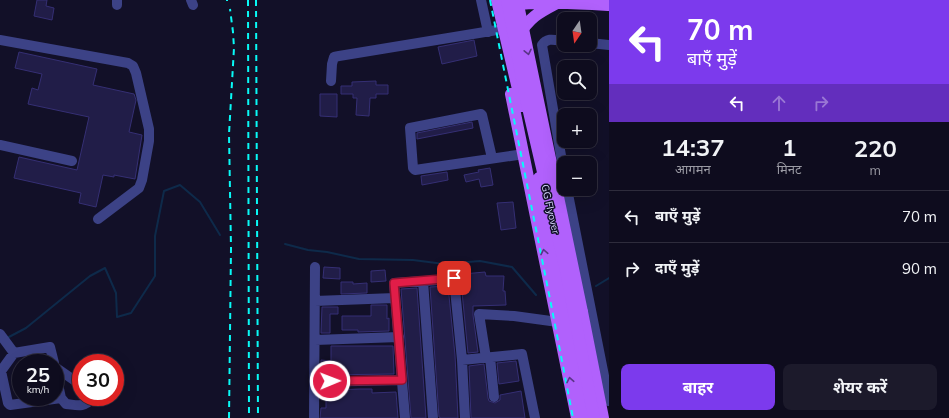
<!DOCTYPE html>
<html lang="hi">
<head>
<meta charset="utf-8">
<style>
	body { margin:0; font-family:Mulish,"Noto Sans Devanagari",sans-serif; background:#1c1a2b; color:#f1f3f6; height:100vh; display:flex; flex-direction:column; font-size:15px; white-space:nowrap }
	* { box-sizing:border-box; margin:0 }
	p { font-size:13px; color:#9b9ba4 }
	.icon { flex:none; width:22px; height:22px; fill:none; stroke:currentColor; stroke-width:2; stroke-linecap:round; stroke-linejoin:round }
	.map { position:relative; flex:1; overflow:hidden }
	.panel { display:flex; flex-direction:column; background:#0e0c1e; width:340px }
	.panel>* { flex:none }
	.hud { background:#7c3aed; color:#fff; overflow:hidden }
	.needle { width:26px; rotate:193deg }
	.tools { position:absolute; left:557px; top:12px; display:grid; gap:8px }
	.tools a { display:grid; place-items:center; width:40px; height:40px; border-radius:8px; background:#0e0c1e; box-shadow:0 4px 16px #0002,0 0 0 1px #2e2c3c; font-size:20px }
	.speed { position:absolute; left:12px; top:354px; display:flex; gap:8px; font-size:20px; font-weight:700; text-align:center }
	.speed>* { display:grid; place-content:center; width:52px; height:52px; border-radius:50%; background:#0e0c1e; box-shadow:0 4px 16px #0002,0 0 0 1px #2e2c3c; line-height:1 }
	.speed small { font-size:10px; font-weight:400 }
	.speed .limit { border:6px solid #d22; background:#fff; color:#111 }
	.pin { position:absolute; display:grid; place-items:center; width:34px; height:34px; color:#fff; margin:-17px; border-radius:8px; box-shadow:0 2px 6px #0006 }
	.me { position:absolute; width:44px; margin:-22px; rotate:89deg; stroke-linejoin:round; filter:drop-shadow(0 0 3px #0008) }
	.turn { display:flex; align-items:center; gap:14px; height:84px; padding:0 12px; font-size:18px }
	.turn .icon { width:52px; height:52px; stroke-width:2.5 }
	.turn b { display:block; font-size:28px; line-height:34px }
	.lanes { display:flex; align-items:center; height:38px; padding:0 12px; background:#0003; justify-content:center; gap:20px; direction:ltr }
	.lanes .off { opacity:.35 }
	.eta { display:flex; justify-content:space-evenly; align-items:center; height:68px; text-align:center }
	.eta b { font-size:24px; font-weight:700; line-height:28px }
	.button { display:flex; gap:8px; margin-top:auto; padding:8px 12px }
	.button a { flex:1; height:46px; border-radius:8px; background:#7c3aed; color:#fff; font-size:16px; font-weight:700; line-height:46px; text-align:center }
	.button a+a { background:#1c1a2b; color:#f1f3f6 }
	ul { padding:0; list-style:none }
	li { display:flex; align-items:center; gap:12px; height:52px; padding:0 12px; border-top:1px solid #2e2c3c }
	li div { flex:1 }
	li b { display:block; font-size:15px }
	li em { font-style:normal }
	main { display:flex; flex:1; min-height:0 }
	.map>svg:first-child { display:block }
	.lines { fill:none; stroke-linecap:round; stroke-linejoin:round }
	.stream { stroke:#0e2a4a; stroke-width:2 }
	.building { fill:#211d48; stroke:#352f74 }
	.minor { stroke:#3c4286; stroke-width:10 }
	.major { stroke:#b161fc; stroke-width:12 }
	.rail { stroke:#08faf7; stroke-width:2; stroke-dasharray:6 5; stroke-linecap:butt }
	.major-bridge { stroke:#b161fc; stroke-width:12 }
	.oneway { stroke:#5a3487 }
	.route-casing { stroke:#92132f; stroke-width:10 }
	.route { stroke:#e11d48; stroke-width:7 }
	.labels { text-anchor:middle; stroke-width:3; stroke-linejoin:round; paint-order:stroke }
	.street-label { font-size:10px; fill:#d8d8fe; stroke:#121028 }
</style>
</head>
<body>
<main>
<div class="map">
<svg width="609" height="418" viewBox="0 0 609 418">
	<rect width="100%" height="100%" fill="#121028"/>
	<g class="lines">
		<path class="stream" d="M285,244L308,250L327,252L359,259L413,260L444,264L480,261L512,267L536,295
			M596,286L609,278
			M7,338L26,328L90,276L105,268L116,293L117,317L131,313L155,276V236L164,191L180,185L200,202L220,235"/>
	</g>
	<path class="building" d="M37,0H47L46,6L54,8L52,20L34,16Z
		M474,40L477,56L442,64L438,47Z
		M19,52L97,69L93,85L134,94L136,100L129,132L142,135L135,179L114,175V177L103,175L96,207L79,203L81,193L14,178L19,157L77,170L89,117L28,104L32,88L38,90L42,74L15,68Z
		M376,81V85H388V94H376V98H370L369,116L356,115L357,98H353V94H341V86H352V82Z
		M320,94H337V117L320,116Z
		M472,122L473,128L417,139V133Z
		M490,168L493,185L481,187L479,179L466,182L464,175L479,172L478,170Z
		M447,172L448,180L422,185L421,176Z
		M513,202L516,228L501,230L497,203Z
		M324,267L340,268V279L323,278Z
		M385,270L386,281L371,282V271Z
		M485,272L486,276H504L503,291H505L506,305L473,306V315L478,352L468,353L462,292H464L463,274Z
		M341,282H353V284L367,283V293L341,294Z
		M448,286L455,355L458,418H441L439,417L430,287Z
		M417,288L426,418H411L401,289Z
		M371,305H387V319L389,318V331L358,332V330H342V316H371Z
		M322,307H338V314H330V333H321Z
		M331,346H393L394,374L321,375V360L331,361Z
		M516,361L519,381L499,384L497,363Z
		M484,364L488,398L489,401L495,403L500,400V395L521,391L525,418H471L469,366Z
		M360,389H372V393L396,392L398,418H320L321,408H326V393H334V390Z"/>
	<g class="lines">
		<path class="minor" d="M117,0V5
			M191,0L193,5
			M481,0L488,32
			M0,40L128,63L133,66L136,73L149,129V141L142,180L139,188L98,219
			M564,41C555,40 547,37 542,45L564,173
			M590,43L609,45
			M331,81L332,64L334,57L339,56L497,30
			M0,145L72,161
			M492,158L482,115L481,114L410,128L413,168L415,170L524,154
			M567,189L609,401
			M423,281L433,418
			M315,301L395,298
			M0,334L14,353L50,347L54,363
			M315,340L399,337
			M14,353L1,371L8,403L10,405L61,398
			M490,357L494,397
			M486,358L479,314L514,316L558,322
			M462,360L522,354L535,418
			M55,367L81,385
			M55,370L61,398L66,404C77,405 83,408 92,399L91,397
			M315,382L402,380
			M314,418L315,267
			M405,418L394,283L454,279L462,360L465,418"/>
		<path class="major" d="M497,0L522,106
			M508,5C542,1 575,3 609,5
			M518,36C530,17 538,13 557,3
			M511,94L577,418
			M539,178L577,368L586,418
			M582,312L603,418"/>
		<path class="rail" d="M227,0V1
			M248,0L249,418
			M256,0L258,418
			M490,0L550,299L573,418
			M229,418L231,248L229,134L234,48L233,32L230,9"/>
		<path class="major-bridge" d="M507,0L526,99L566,271L594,418
			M517,0L582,312"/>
	</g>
	<defs><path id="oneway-chevron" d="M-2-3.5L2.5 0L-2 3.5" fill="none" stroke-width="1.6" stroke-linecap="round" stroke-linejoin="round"/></defs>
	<g class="oneway">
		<use href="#oneway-chevron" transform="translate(528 52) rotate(78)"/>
		<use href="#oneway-chevron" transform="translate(544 252) rotate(-101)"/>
		<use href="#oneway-chevron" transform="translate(570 380) rotate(-101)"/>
	</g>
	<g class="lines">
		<g class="route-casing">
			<path id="route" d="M330,381L402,380L394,283L454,278"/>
		</g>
		<use href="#route" class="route"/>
	</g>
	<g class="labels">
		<g class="street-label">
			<text transform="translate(551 209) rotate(77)" y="4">GG Flyover</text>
		</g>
	</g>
</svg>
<div class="tools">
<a><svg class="needle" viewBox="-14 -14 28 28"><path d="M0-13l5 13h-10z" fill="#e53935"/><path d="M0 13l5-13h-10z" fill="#9b9ba4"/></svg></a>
<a><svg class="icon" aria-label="search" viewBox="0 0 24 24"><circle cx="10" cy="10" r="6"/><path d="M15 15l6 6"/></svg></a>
<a>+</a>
<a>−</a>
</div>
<div class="speed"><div>25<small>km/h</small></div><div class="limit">30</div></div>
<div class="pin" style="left:454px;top:278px;background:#d93025"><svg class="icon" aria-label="arrive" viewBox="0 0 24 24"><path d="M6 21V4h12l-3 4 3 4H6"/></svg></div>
<svg class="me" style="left:330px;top:381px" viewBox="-20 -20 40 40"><circle r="17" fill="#e11d48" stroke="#fff" stroke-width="3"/><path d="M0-11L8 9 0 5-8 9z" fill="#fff"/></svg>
</div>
<section class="panel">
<div class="hud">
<div class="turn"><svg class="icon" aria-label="left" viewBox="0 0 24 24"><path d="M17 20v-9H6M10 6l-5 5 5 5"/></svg><div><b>70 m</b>बाएँ मुड़ें</div></div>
<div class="lanes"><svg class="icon" aria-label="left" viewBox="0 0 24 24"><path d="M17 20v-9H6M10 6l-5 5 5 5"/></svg><svg class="icon off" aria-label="ahead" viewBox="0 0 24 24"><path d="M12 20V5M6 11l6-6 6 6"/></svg><svg class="icon off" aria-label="right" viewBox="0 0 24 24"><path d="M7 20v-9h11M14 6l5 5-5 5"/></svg></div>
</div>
<div class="eta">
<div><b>14:37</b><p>आगमन</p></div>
<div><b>1</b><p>मिनट</p></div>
<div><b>220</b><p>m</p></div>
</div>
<ul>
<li><svg class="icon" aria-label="left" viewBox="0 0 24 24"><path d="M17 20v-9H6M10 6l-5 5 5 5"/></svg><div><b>बाएँ मुड़ें</b></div><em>70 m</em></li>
<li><svg class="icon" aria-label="right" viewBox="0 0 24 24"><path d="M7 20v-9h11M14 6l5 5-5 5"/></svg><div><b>दाएँ मुड़ें</b></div><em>90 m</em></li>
</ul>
<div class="button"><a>बाहर</a><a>शेयर करें</a></div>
</section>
</main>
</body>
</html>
